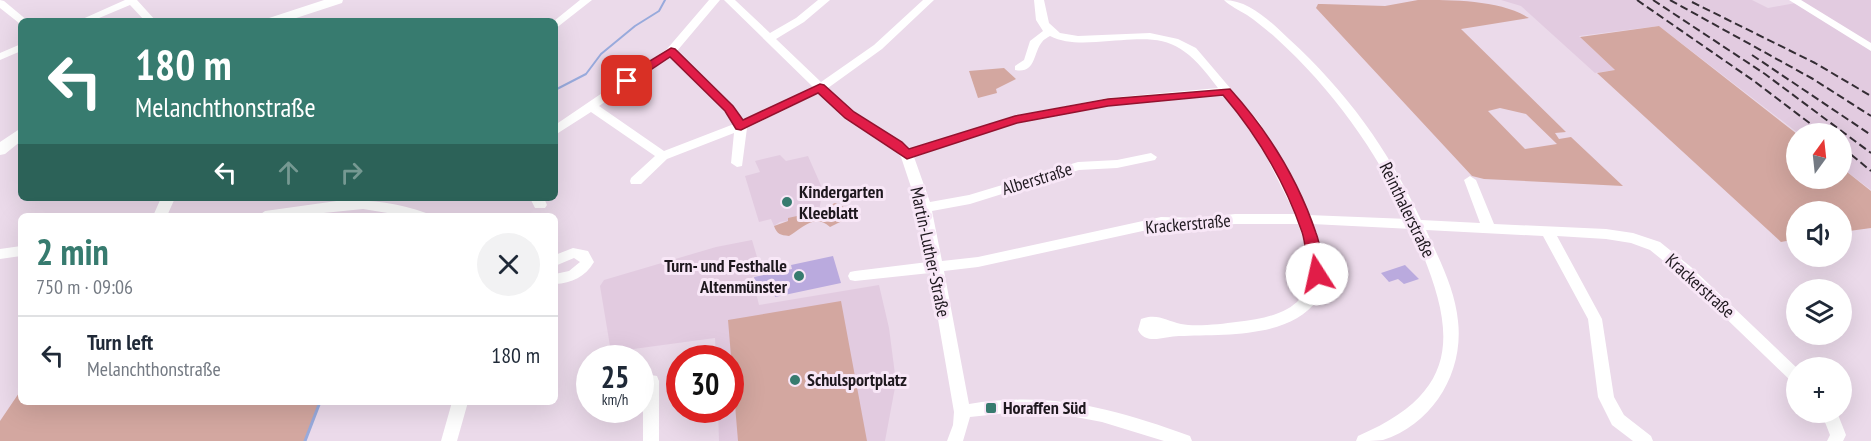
<!DOCTYPE html>
<html lang="en">
<head>
<meta charset="utf-8">
<style>
	body { margin:0; font-family:"PT Sans Narrow",sans-serif; background:#f2f2f3; color:#1f2937; height:100vh; display:flex; flex-direction:column; font-size:22px; white-space:nowrap }
	* { box-sizing:border-box; margin:0 }
	p { font-size:20px; color:#747a83 }
	.icon { flex:none; width:33px; height:33px; fill:none; stroke:currentColor; stroke-width:2; stroke-linecap:round; stroke-linejoin:round }
	.map { position:relative; flex:1; overflow:hidden }
	.details { position:absolute; left:18px; top:213px; width:540px; height:192px; display:flex; flex-direction:column; background:#fff; border-radius:9px; box-shadow:0 6px 24px #0002 }
	.details>* { flex:none }
	.hud { position:absolute; left:18px; top:18px; width:540px; height:183px; border-radius:9px; box-shadow:0 6px 24px #0002; background:#377b6f; color:#fff; overflow:hidden }
	.needle { width:39px; rotate:15deg }
	.buttons { position:absolute; left:1786px; top:123px; display:grid; gap:12px }
	.buttons a { display:grid; place-items:center; width:66px; height:66px; border-radius:50%; background:#fff; box-shadow:0 6px 24px #0002; font-size:30px }
	.speed { position:absolute; left:576px; top:345px; display:flex; gap:12px; font-size:30px; font-weight:700; text-align:center }
	.speed>* { display:grid; place-content:center; width:78px; height:78px; border-radius:50%; background:#fff; box-shadow:0 6px 24px #0002; line-height:1 }
	.speed small { font-size:15px; font-weight:400 }
	.speed .limit { border:9px solid #d22; background:#fff; color:#111 }
	.pin { position:absolute; display:grid; place-items:center; width:51px; height:51px; color:#fff; margin:-26px; border-radius:12px; box-shadow:0 3px 9px #0006 }
	.me { position:absolute; width:66px; margin:-33px; rotate:350deg; stroke-linejoin:round; filter:drop-shadow(0 0 4px #0008) }
	.turn { display:flex; align-items:center; gap:21px; height:126px; padding:0 18px; font-size:27px }
	.turn .icon { width:78px; height:78px; stroke-width:2.5 }
	.turn b { display:block; font-size:42px; line-height:51px }
	.lanes { display:flex; align-items:center; height:57px; padding:0 18px; background:#0003; justify-content:center; gap:30px; direction:ltr }
	.lanes .off { opacity:.35 }
	.round { display:grid; place-items:center; flex:none; width:63px; height:63px; border-radius:32px; background:#f2f2f3 }
	.summary { display:flex; align-items:center; justify-content:space-between; height:102px; padding:0 18px }
	h1 { font-size:36px; font-weight:700; line-height:45px; color:#377b6f }
	ul { padding:0; list-style:none }
	li { display:flex; align-items:center; gap:18px; height:78px; padding:0 18px; border-top:2px solid #e0e1e3 }
	li div { flex:1 }
	li b { display:block; font-size:22px }
	li em { font-style:normal }
	.map>svg:first-child { display:block }
	.built { fill:#e2cbe0 }
	.green { fill:#d3a7a0; fill-rule:evenodd }
	.lines { fill:none; stroke-linecap:round; stroke-linejoin:round }
	.stream-far1 { stroke:#98aadc; stroke-width:2 }
	.stream { stroke:#98aadc; stroke-width:3 }
	.building { fill:#baaade }
	.minor { fill:#fff; fill-rule:evenodd }
	.major { fill:#fff; fill-rule:evenodd }
	.rail { stroke:#342d34; stroke-width:2; stroke-dasharray:8 4; stroke-linecap:butt }
	.route { fill:#e11d48; stroke:#92132f; stroke-width:1.5 }
	.poi-dot { fill:#377b6f; stroke:#f8e7f7; stroke-width:2 }
	.labels { text-anchor:middle; stroke-width:6; stroke-linejoin:round; paint-order:stroke }
	.street-label { font-size:18px; fill:#1e181e; stroke:#f8e7f7 }
	.poi-label { font-size:18px; font-weight:bold; fill:#1e181e; stroke:#f8e7f7; text-anchor:start }
</style>
</head>
<body>
<div class="map">
<svg width="1871" height="441" viewBox="0 0 1871 441">
	<rect width="100%" height="100%" fill="#ebdaea"/>
	<path class="built" d="M1501,0H1752L1768,8L1801,2L1799,0H1871V190L1842,168V134L1798,133L1659,26L1579,36L1615,70L1595,73L1521,6Z
		M780,155L786,161L808,156L823,190L818,216L780,222L774,226L771,219L759,222L745,176L760,172L755,161Z
		M752,240L762,274L752,277L759,305L879,285L889,328L896,382L885,441H719L718,410H730V358H716L715,338L611,352L600,286L604,280L716,247Z"/>
	<path class="green" d="M1418,0C1455,0 1500,0 1529,18L1461,29L1566,132L1555,133L1559,139L1571,137L1623,186L1484,179L1472,176L1316,8L1318,4H1322L1385,6ZM1500,108L1526,114L1557,144L1525,149L1488,111Z
		M1659,26L1797,134V178H1842V168L1871,191V228L1842,232V212H1797V239L1781,242L1597,73L1615,70L1580,37Z
		M1004,68L1016,79L996,89L997,93L978,98L969,71Z
		M835,203L846,208L847,215L844,220L830,227C814,213 803,228 789,236C780,235 777,234 774,226L788,221V218L806,214L808,218L818,216L819,210Z
		M841,301L867,441H738L728,320Z
		M21,390V402H319L305,441H0V421Z"/>
	<g class="lines">
		<path class="stream-far1" d="M555,90L586,74L601,54L635,26L659,11L665,0"/>
		<path class="stream" d="M305,441L320,402"/>
	</g>
	<path class="building" d="M833,256L841,283L775,297L773,288L757,291L754,277L792,269L791,265Z
		M1405,265L1419,279L1404,284L1398,279L1389,282L1381,273Z"/>
	<g class="lines">
		<path class="minor" d="M0,0L4,1L28,21H21V24L19,23L0,8Z
			M125,0H137L156,21H145L130,5L92,21H78Z
			M580,0H592L555,29L554,21Z
			M709,0H720L677,51L733,106L743,120L813,87L724,0H735L770,33L796,18L818,0H830L804,22L776,39L821,82L874,45L923,0H934L882,49L828,88L853,112L901,142L909,150L1015,116L1108,98L1218,88C1177,32 1161,37 1096,42C1080,43 1064,43 1050,36C1047,38 1044,39 1042,42C1033,53 1036,74 1015,70V66L1024,60L1030,41L1043,31L1036,20L1034,0H1044L1049,23L1060,33L1078,36L1150,33L1178,39L1196,48L1259,122L1282,160L1308,215L1408,219C1376,150 1332,89 1276,38C1267,30 1257,22 1247,15C1239,10 1230,6 1224,0C1249,0 1271,22 1289,39C1346,91 1389,150 1421,220L1480,223L1464,180L1470,176L1476,180L1494,224L1606,229L1633,233L1660,242L1691,267L1797,368V383L1791,381L1681,275L1650,250L1631,243L1606,239L1557,236L1602,319L1614,397L1624,415L1651,436L1653,441H1633L1612,425L1598,397L1588,319L1543,236L1426,230C1439,259 1455,289 1458,321C1464,372 1433,424 1383,440C1375,441 1364,441 1356,441L1358,436C1469,389 1454,324 1412,229L1312,224C1320,246 1332,279 1317,300C1290,339 1221,334 1179,336C1165,336 1146,346 1138,330L1141,319C1158,313 1166,321 1181,324C1195,327 1222,324 1236,322C1306,315 1323,290 1298,224H1235L1197,228L1161,227L978,267L944,271L969,404C1051,391 1112,408 1190,436L1192,441H1164L1102,422L1060,414L1017,412L970,417L963,441H947L953,425L954,412L930,273L855,281L850,280L848,276L850,272L855,271L928,262L918,208L901,157L893,148L845,118L819,93L747,128L742,166L737,167L731,163L734,133L667,159L641,184H631L630,181L631,178L655,156L591,112L555,135V125L667,49ZM670,57L725,112L734,124L664,151L599,106ZM1223,95L1247,123L1258,140L1295,214H1235L1197,218L1161,217L978,257L942,261L932,211L970,204L1079,170L1117,168L1155,160L1157,157L1151,153L1117,160L1078,162L969,195L930,202L914,157L1017,123L1108,106Z
			M1789,0H1801L1871,43V51Z
			M21,44V51L0,60V53Z
			M161,198H175L167,216H153Z
			M530,198H544L547,205L545,208H535Z
			M344,200C373,200 398,203 426,213L428,216H406L363,209L294,216H258L265,211Z
			M21,246V256L0,259V249Z
			M573,248L588,251L594,262C585,277 572,283 555,284V274L569,271L580,262L574,258L555,266V255Z
			M651,375L657,376L659,381V441H643V381L645,376Z
			M452,402H468L457,441H441Z
			M1821,412H1837L1846,435L1843,441H1827L1830,435Z"/>
		<path class="major" d="M324,0H343L342,3L287,21H267L269,18Z
			M21,128V141L5,154L0,155V142Z"/>
		<path class="rail" d="M1637,0L1754,81L1824,134
			M1653,0L1765,74L1871,153
			M1670,0L1813,79L1871,116
			M1692,2L1815,63L1871,96
			M1752,55L1871,135
			M1842,147L1871,171"/>
	</g>
	<path class="route" d="M671,48L675,49L733,106L743,120L820,84L824,85L854,112L902,142L909,149L1015,116L1108,99L1230,89C1267,130 1298,179 1316,233C1321,246 1322,261 1324,274L1322,278H1312C1305,264 1307,247 1302,232C1285,182 1257,135 1223,95L1108,106L1017,123L907,159L845,118L818,93L741,130L736,129L725,111L670,57L631,83H622V78Z"/>
	<g class="poi-dot">
		<circle cx="787" cy="202" r="6"/>
		<circle cx="799" cy="276" r="6"/>
		<circle cx="795" cy="380" r="6"/>
		<rect x="985" y="402" width="12" height="12" rx="3"/>
	</g>
	<g class="labels">
		<g class="street-label">
			<text transform="translate(1037 179) rotate(-17)" y="6">Alberstraße</text>
			<text transform="translate(1407 210) rotate(64)" y="6">Reinthalerstraße</text>
			<text transform="translate(1188 224) rotate(-5)" y="6">Krackerstraße</text>
			<text transform="translate(930 252) rotate(78)" y="6">Martin-Luther-Straße</text>
			<text transform="translate(1700 286) rotate(42)" y="6">Krackerstraße</text>
		</g>
		<g class="poi-label">
			<text x="799" y="198">Kindergarten<tspan x="799" dy="21">Kleeblatt</tspan></text>
			<text x="787" y="272" text-anchor="end">Turn- und Festhalle<tspan x="787" dy="21">Altenmünster</tspan></text>
			<text x="807" y="386">Schulsportplatz</text>
			<text x="1003" y="414">Horaffen Süd</text>
		</g>
	</g>
</svg>
<div class="buttons">
<a><svg class="needle" viewBox="-14 -14 28 28"><path d="M0-13l5 13h-10z" fill="#e53935"/><path d="M0 13l5-13h-10z" fill="#747a83"/></svg></a>
<a><svg class="icon" aria-label="sound" viewBox="0 0 24 24"><path d="M4 9h4l5-4v14l-5-4H4zM17 9q2 3 0 6"/></svg></a>
<a><svg class="icon" aria-label="layers" viewBox="0 0 24 24"><path d="M12 4l9 5-9 5-9-5zM3 14l9 5 9-5"/></svg></a>
<a>+</a>
</div>
<div class="speed"><div>25<small>km/h</small></div><div class="limit">30</div></div>
<div class="pin" style="left:627px;top:81px;background:#d93025"><svg class="icon" aria-label="arrive" viewBox="0 0 24 24"><path d="M6 21V4h12l-3 4 3 4H6"/></svg></div>
<svg class="me" style="left:1317px;top:274px" viewBox="-20 -20 40 40"><circle r="19" fill="#fff"/><path d="M0-13L10 11 0 6-10 11z" fill="#e11d48"/></svg>
<div class="hud">
<div class="turn"><svg class="icon" aria-label="left" viewBox="0 0 24 24"><path d="M17 20v-9H6M10 6l-5 5 5 5"/></svg><div><b>180 m</b>Melanchthonstraße</div></div>
<div class="lanes"><svg class="icon" aria-label="left" viewBox="0 0 24 24"><path d="M17 20v-9H6M10 6l-5 5 5 5"/></svg><svg class="icon off" aria-label="ahead" viewBox="0 0 24 24"><path d="M12 20V5M6 11l6-6 6 6"/></svg><svg class="icon off" aria-label="right" viewBox="0 0 24 24"><path d="M7 20v-9h11M14 6l5 5-5 5"/></svg></div>
</div>
<section class="details">
<div class="summary"><div><h1>2 min</h1><p>750 m · 09:06</p></div><a class="round"><svg class="icon" aria-label="close" viewBox="0 0 24 24"><path d="M6 6l12 12M18 6L6 18"/></svg></a></div>
<ul>
<li><svg class="icon" aria-label="left" viewBox="0 0 24 24"><path d="M17 20v-9H6M10 6l-5 5 5 5"/></svg><div><b>Turn left</b><p>Melanchthonstraße</p></div><em>180 m</em></li>
</ul>
</section>
</div>
</body>
</html>
